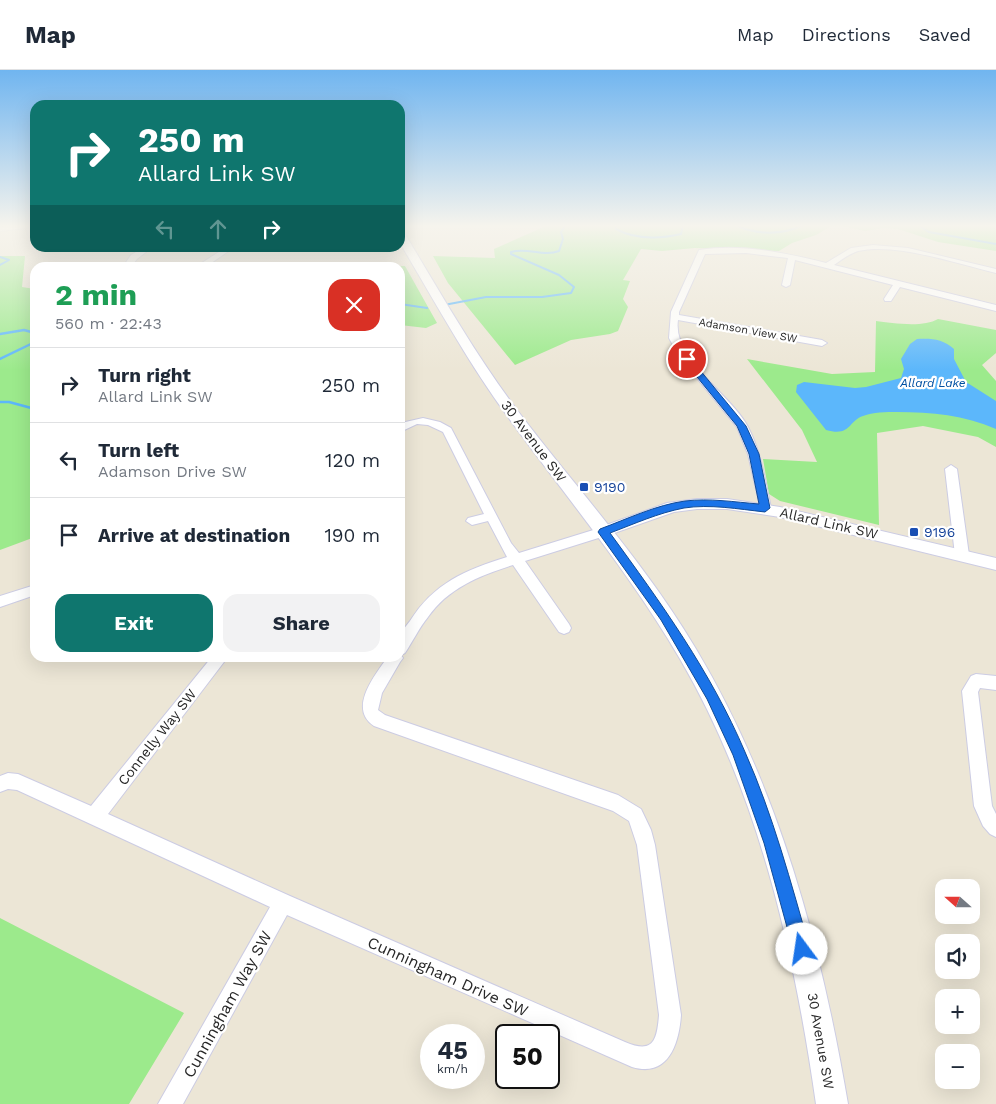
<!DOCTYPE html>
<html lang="en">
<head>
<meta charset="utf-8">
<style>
	body { margin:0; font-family:"Work Sans",sans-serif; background:#f2f2f3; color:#1f2937; height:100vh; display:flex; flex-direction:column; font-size:19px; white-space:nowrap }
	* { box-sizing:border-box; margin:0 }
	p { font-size:16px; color:#747a83 }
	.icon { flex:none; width:28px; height:28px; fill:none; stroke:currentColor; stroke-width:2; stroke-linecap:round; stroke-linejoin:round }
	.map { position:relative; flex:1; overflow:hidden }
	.sheet { position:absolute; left:30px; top:192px; width:375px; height:400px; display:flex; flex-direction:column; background:#fff; border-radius:15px; box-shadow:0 5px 20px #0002 }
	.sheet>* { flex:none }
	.hud { position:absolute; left:30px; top:30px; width:375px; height:152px; border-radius:15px; box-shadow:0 5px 20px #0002; background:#0f766e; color:#fff; overflow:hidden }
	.needle { width:32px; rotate:291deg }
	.tools { position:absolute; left:935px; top:809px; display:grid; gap:10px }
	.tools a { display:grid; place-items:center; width:45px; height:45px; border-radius:10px; background:#fff; box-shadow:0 5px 20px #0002; font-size:25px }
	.speed { position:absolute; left:420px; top:954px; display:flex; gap:10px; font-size:25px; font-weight:700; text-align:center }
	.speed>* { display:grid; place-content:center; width:65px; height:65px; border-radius:50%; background:#fff; box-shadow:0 5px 20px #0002; line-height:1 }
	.speed small { font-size:12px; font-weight:400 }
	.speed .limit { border:2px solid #111; border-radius:8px; background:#fff; color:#111 }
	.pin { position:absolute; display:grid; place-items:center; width:42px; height:42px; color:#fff; margin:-21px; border:2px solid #fff; border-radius:50%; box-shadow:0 1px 5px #0007 }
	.me { position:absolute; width:55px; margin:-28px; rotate:346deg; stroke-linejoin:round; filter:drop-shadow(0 0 4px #0008) }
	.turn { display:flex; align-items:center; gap:18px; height:105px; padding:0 25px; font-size:22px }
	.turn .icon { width:65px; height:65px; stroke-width:2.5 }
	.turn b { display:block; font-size:35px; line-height:42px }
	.lanes { display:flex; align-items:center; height:48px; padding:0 25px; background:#0003; justify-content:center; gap:25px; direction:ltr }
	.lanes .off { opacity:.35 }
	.round { display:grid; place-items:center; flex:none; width:52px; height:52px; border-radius:15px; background:#f2f2f3 }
	.overview { display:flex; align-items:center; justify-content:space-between; height:85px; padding:0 25px }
	h1 { font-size:30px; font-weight:700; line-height:38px; color:#1e9e55 }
	.primary-button { display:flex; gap:10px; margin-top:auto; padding:10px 25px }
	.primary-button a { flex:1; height:58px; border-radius:15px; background:#0f766e; color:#fff; font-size:20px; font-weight:700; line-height:58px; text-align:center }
	.primary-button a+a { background:#f2f2f3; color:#1f2937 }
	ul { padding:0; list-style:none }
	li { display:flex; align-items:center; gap:15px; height:75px; padding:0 25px; border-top:1px solid #e0e1e3 }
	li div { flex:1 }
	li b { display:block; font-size:19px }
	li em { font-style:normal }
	header { display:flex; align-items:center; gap:30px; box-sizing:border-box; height:70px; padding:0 25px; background:#fff; border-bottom:1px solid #e0e1e3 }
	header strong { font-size:24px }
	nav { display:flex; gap:28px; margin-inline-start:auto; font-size:18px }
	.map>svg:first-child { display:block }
	.green { fill:#9cea8c }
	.water { fill:#5cb7fb }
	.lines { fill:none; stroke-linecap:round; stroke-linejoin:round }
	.stream-far1 { stroke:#5cb7fb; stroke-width:2 }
	.stream { stroke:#5cb7fb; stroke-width:2.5 }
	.minor-casing { stroke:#cccce3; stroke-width:2 }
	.tertiary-casing { stroke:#cccce3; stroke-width:2 }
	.secondary-casing { stroke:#cccce3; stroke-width:2 }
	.minor { fill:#fff; fill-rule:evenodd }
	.tertiary { fill:#fff; fill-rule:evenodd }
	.secondary { fill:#fff; fill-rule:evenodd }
	.route { fill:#1a73e8; stroke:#114b97 }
	.transit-dot { fill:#1a4fb4; stroke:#fff; stroke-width:2 }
	.labels { text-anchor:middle; stroke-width:4.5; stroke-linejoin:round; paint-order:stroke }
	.far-street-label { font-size:11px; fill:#272727; stroke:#fff }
	.far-water-label { font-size:12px; font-style:italic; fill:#0050a2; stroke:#fff }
	.street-label { font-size:14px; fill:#272727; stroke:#fff }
	.transit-label { font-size:14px; fill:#164399; stroke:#fff; text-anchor:start }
	.near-street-label { font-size:16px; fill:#272727; stroke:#fff }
</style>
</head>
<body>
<header>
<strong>Map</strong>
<nav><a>Map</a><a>Directions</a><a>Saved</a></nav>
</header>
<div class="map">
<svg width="996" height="1034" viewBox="0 0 996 1034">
	<rect width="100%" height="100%" fill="#ece6d6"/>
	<path class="green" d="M548,155H996V181L938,172L898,159L884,158L865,161L839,155H833L816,165L792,173L779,181L695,178L662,181L641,179L623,210L630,211L623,229L628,237L618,261L610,264L571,270L515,295L448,213L433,186L495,188L494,179Z
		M0,186H25L22,217L35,219V467L0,480Z
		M331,195L405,196L437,253L426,258L400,255V198L313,197Z
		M938,249L996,260V283L982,295L996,311V377L978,367L923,356L877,363L879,455L780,431L769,424L763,389L817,392L802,360L747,289L832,304L875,302L876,251C892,253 923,258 938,249Z
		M0,848L184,943L129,1034H0Z"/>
	<path class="water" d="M917,269C931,268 943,269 954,279V289L966,312L996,331V359C964,345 932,342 897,342C886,342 873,342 863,346C848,351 851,367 826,360L796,322L797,315L804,312L855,318L866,317L901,308L904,299L901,289L910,274Z"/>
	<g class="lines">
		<path class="stream-far1" d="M616,155V159C636,170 659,169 681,164L683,155
			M735,155C757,165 781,165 804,155
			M918,155L929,162L996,174
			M0,187L9,190L0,195
			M400,234L427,238
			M444,235L486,227H542L571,223L574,217L559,205L511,184V182C527,177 543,187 559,181L563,169L561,162L566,155"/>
		<path class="stream" d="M0,264L24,260L35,263
			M0,289L35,272
			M0,332H9L35,339"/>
		<g class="minor-casing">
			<path id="minor" d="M15,155H35V157L0,161V157Z
				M873,175L908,178L996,199V203C958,194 895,172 858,181C849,184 841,190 834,195L996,235V241L900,217L891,231H885L884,229L893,215L795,190L790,215L786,217L782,215L788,188L746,183L705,184L679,242V245L822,270L827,273L822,276L678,250C672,290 731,324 748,357C761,382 765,410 771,438L765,442L761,441L748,384L737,357L679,286L669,268L671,242L699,180C741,173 786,183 826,193L851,178Z
				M143,178H151L137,189L130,198H122L131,185Z
				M225,178H233L204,198H194Z
				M423,348L440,352L451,358L511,473L519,483L603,457L608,459L609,462L608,465L525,491L569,554L571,558L569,562L564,564L559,562L513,495C481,505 448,518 428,547C419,558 413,571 405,583L401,585L403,588L400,592L382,623L378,640L385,645L618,725L641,739L651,760L655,775L681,945C679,974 668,1008 632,997L287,845L183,1034H158L270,837L17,720L8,719L0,722V706L8,703L18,704L91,736L211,588H227L108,744L290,826L625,972C653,984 657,971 659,945L637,775L629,751L613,741L374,656C348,639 374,606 387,588H400C400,581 399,574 400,568C401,562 406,556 410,551C434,513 465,500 507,487L488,451L472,455L466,451L468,448L484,444L443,362L428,355L417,354L400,362L401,353Z
				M951,395L957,399L969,485L967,488H957L955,485L945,399Z
				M35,515V525L0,537V526Z
				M976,604L996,606V620L980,618L978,622L992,736L996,744V767L990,764L983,756L974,736L962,621L971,606Z"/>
		</g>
		<g class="tertiary-casing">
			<path id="tertiary" d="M697,429H727L780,437L996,488V500L780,447L727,439H697L674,442L603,467L598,466L595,462L598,458L667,433Z"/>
		</g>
		<g class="secondary-casing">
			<path id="secondary" d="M400,161L405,164C441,224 475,284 517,340C577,419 645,493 696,579C779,718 821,875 848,1034H816C794,881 759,724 680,589C630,503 566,427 508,347C467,291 435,232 400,173Z"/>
		</g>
		<use href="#minor" class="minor"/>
		<use href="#tertiary" class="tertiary"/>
		<use href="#secondary" class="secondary"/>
	</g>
	<linearGradient id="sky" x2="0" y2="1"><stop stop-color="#70b5f0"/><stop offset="0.52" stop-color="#f6f4ed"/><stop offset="1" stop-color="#f6f4ed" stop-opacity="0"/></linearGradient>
	<rect width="996" height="300" fill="url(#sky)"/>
	<path class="route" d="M684,288H690L746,356L759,384L770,438L765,442C738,439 710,434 684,438C658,443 634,454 610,463C661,533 711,602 745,682C773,745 791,813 810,879L808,885L802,888L796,885L793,879L764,773L733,685L707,629L661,550L598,462L600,459C627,449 656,435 685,431C710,428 734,432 759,434L749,384L737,356L684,291Z"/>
	<g class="transit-dot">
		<rect x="579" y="412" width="10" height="10" rx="2.5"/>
		<rect x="909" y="457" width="10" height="10" rx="2.5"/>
	</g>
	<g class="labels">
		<g class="far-street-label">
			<text transform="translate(748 260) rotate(10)" y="4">Adamson View SW</text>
		</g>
		<g class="far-water-label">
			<text x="933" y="317">Allard Lake</text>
		</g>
		<g class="street-label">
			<text transform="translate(534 371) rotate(53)" y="5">30 Avenue SW</text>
			<text transform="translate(829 453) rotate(13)" y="5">Allard Link SW</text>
			<text transform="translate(157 667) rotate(-52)" y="5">Connelly Way SW</text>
			<text transform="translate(821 971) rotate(80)" y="5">30 Avenue SW</text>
		</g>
		<g class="transit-label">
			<text x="594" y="422">9190</text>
			<text x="924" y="467">9196</text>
		</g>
		<g class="near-street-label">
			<text transform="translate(448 906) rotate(24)" y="6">Cunningham Drive SW</text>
			<text transform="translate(227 934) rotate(-61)" y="6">Cunningham Way SW</text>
		</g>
	</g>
</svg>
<div class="tools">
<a><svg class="needle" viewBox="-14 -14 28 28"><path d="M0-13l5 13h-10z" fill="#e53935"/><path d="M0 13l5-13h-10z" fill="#747a83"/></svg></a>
<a><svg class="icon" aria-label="sound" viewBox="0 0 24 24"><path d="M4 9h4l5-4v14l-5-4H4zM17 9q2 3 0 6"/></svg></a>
<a>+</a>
<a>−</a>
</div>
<div class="speed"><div>45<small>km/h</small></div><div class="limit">50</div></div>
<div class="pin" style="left:687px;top:289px;background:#d93025"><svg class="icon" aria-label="arrive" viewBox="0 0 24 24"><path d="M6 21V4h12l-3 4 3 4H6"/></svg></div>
<svg class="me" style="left:802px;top:879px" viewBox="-20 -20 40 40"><circle r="19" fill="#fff"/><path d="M0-13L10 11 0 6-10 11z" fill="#1a73e8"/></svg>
<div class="hud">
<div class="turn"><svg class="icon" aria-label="right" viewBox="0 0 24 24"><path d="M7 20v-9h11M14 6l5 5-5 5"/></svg><div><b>250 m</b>Allard Link SW</div></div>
<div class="lanes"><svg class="icon off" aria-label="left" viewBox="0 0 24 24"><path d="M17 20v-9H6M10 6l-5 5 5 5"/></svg><svg class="icon off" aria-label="ahead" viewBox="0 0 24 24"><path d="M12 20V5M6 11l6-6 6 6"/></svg><svg class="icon" aria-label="right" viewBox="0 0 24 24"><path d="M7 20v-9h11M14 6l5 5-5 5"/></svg></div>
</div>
<section class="sheet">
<div class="overview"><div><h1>2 min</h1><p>560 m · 22:43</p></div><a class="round" style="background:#d93025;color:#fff"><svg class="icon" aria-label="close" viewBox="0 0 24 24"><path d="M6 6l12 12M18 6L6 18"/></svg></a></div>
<ul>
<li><svg class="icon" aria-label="right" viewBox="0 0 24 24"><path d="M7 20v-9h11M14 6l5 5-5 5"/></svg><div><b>Turn right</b><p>Allard Link SW</p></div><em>250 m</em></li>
<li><svg class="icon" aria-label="left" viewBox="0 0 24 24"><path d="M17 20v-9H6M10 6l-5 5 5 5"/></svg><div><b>Turn left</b><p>Adamson Drive SW</p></div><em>120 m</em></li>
<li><svg class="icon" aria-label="arrive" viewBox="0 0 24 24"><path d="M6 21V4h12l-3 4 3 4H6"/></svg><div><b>Arrive at destination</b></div><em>190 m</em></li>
</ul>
<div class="primary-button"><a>Exit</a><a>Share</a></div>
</section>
</div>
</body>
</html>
